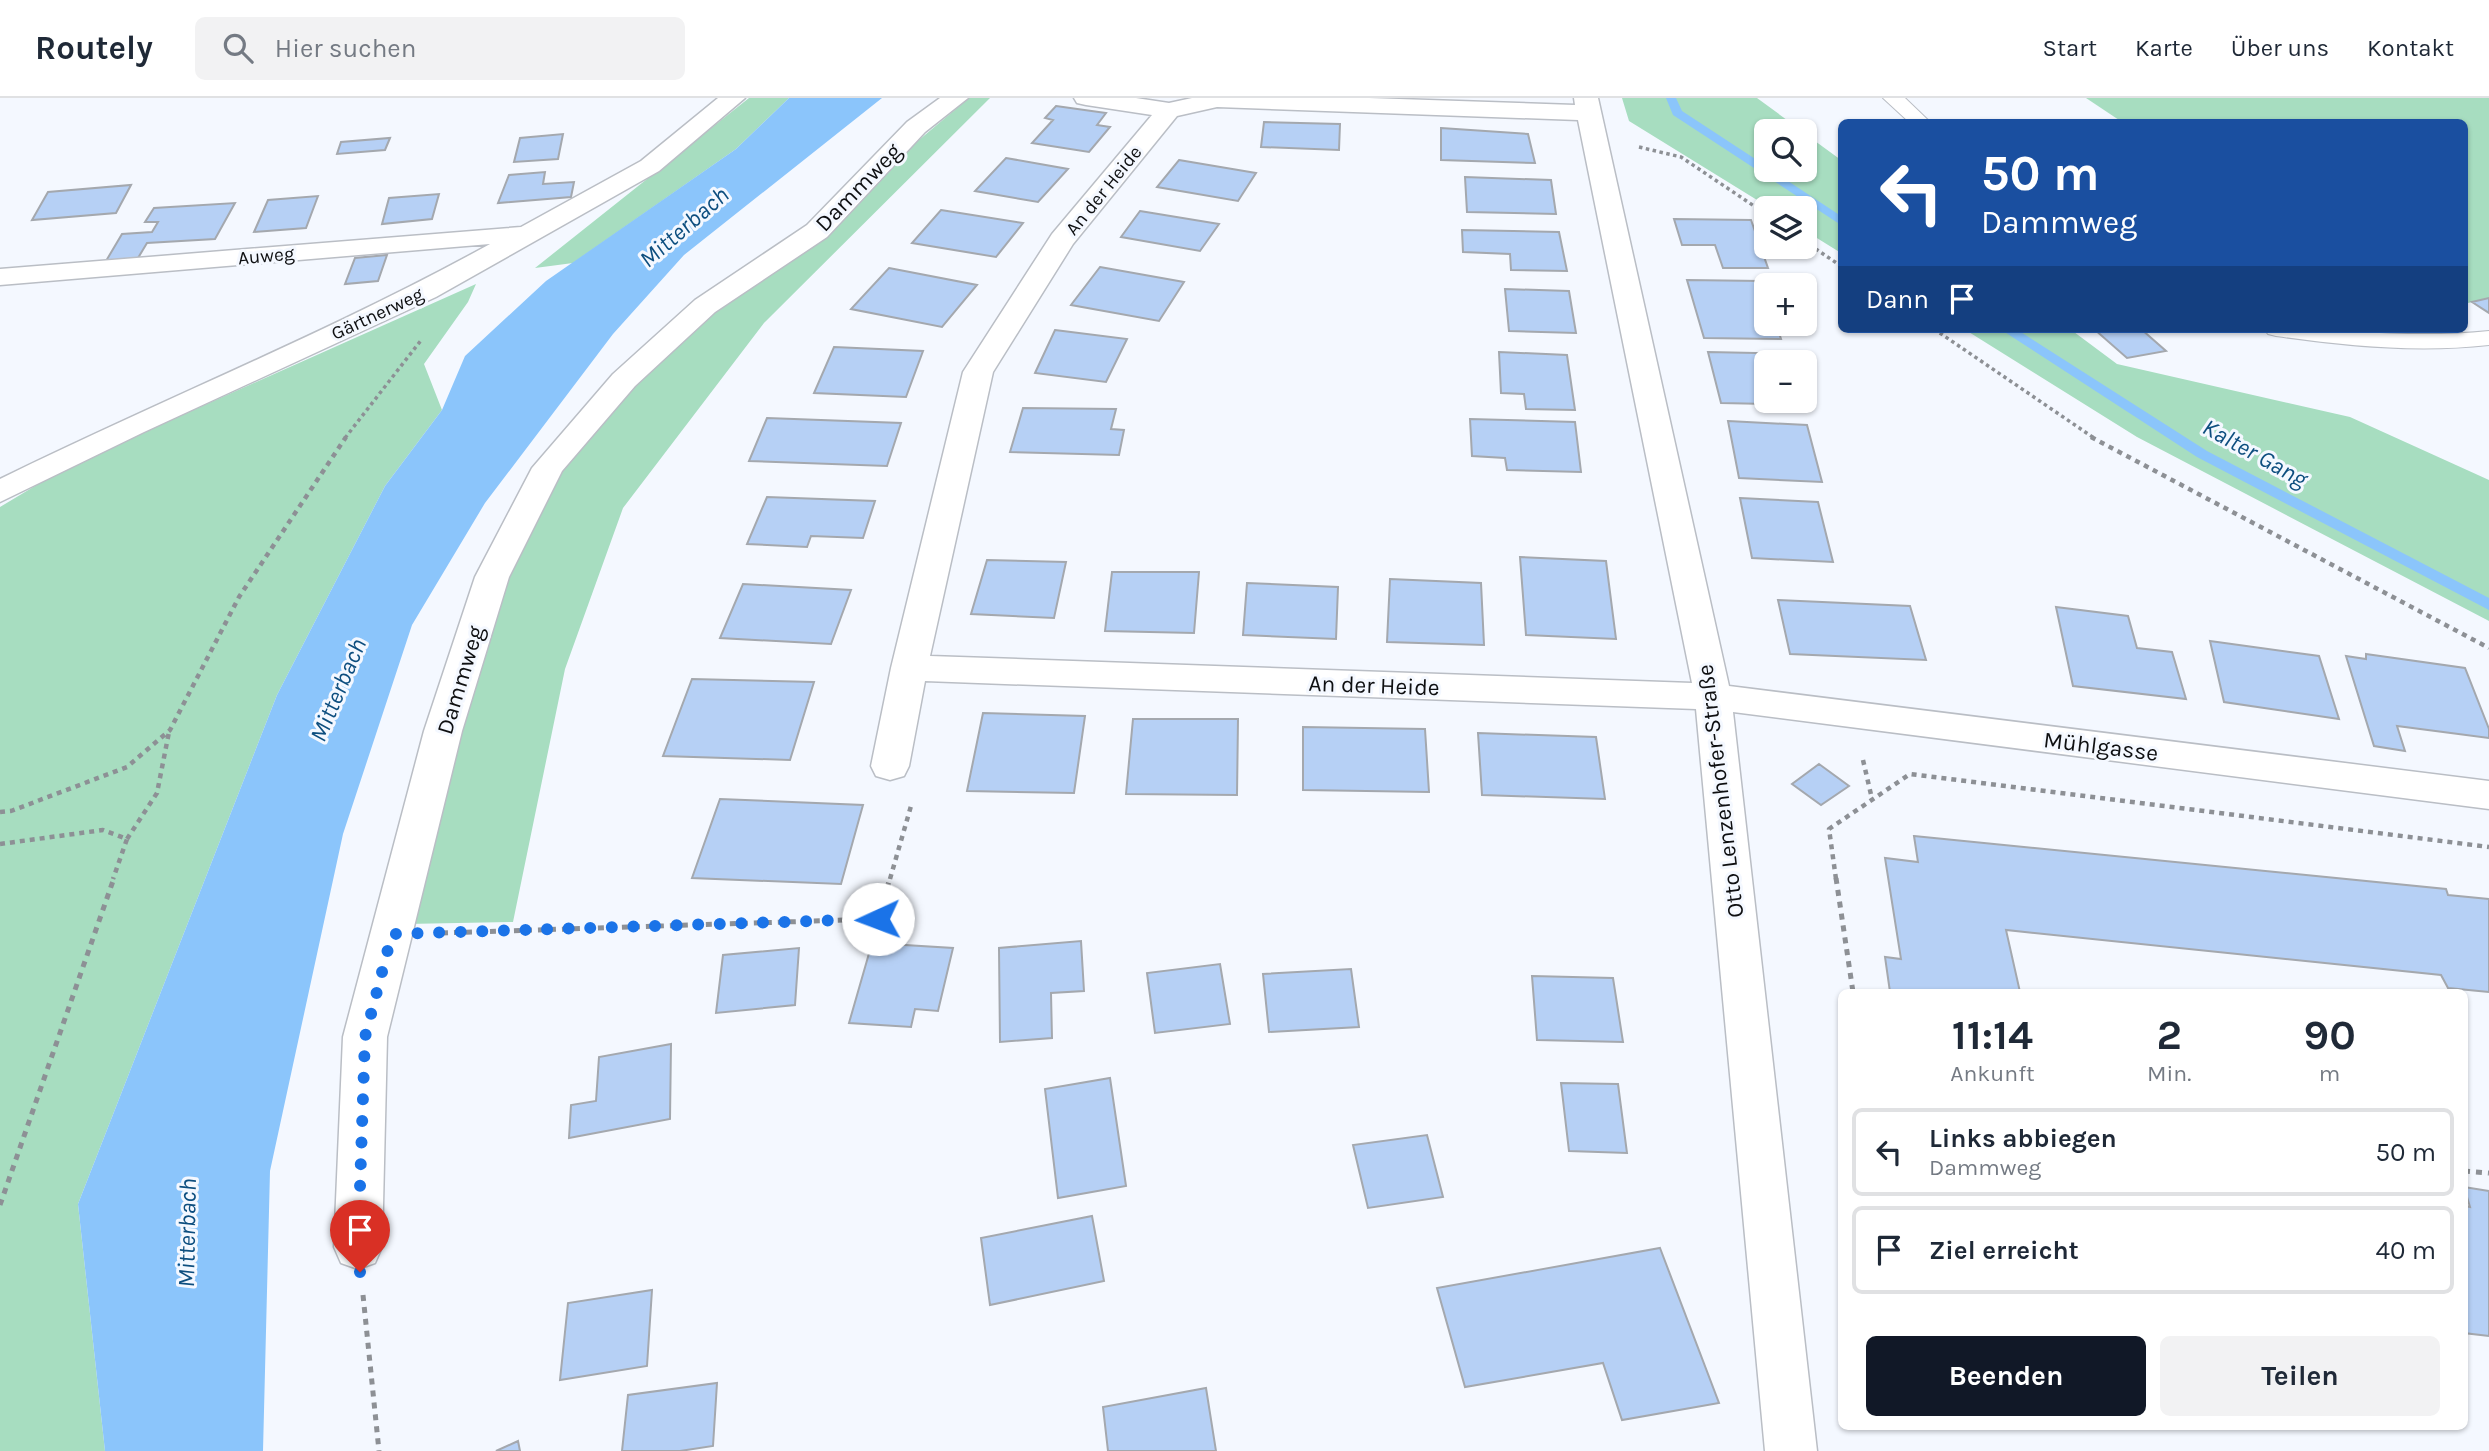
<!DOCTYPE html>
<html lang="de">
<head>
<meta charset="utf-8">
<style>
	body { margin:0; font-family:Karla,sans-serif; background:#f2f2f3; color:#1f2937; height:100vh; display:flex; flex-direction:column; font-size:26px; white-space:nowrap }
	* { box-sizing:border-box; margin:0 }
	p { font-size:23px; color:#747a83 }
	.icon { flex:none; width:38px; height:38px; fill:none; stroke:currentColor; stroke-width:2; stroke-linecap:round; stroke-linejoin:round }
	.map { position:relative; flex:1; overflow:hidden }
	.panel { position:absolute; left:1838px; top:891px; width:630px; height:441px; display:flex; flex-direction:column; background:#fff; border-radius:10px; box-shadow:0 2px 5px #0004 }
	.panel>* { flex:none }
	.hud { position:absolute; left:1838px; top:21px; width:630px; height:214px; border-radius:10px; box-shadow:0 2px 5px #0004; background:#1a4fa0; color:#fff; overflow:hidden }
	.controls { position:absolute; left:1754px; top:21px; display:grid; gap:14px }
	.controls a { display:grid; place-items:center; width:63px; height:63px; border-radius:10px; background:#fff; box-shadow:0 2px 5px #0004; font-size:35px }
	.pin { position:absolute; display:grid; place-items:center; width:60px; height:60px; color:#fff; margin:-72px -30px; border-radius:50% 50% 50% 0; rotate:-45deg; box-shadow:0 0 7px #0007 }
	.pin .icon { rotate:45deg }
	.me { position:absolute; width:77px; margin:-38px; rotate:268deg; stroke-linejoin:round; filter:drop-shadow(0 0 5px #0008) }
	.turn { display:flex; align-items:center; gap:24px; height:147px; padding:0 28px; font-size:32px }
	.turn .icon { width:91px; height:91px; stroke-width:2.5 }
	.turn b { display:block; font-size:49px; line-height:60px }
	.then { display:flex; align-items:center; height:66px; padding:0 28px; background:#0003; gap:14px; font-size:26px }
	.eta { display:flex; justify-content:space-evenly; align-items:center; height:119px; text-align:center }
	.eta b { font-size:42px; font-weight:700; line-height:49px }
	.primary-button { display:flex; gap:14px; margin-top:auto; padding:14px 28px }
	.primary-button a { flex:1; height:80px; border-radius:10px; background:#111827; color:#fff; font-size:28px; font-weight:700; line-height:80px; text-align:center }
	.primary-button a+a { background:#f2f2f3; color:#1f2937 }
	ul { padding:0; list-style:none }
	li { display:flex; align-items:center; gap:21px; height:88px; margin:0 14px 10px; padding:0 14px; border:4px solid #e0e1e3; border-radius:10px }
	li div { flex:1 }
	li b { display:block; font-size:26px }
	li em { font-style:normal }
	header { display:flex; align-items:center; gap:42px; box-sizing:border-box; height:98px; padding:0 35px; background:#fff; border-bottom:2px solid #e0e1e3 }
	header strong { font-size:33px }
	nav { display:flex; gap:38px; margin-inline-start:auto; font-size:24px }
	.search { width:490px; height:63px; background:#f2f2f3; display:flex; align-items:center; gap:18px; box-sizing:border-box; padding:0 24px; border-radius:10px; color:#747a83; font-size:26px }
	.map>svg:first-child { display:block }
	.green { fill:#a7ddc0 }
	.water { fill:#8bc5fb }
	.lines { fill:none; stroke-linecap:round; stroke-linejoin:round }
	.stream { fill:#8bc5fb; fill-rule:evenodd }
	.building { fill:#b6d0f5; stroke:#a4a8ae; stroke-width:2 }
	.lane-casing { stroke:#babec5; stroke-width:2 }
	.street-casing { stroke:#babec5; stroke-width:3 }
	.path-far2 { stroke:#8d9095; stroke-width:3.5; stroke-dasharray:3.5 3.5; stroke-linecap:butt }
	.path-far1 { stroke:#8d9095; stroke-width:4.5; stroke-dasharray:5 5; stroke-linecap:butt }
	.path { stroke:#8d9095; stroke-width:5; stroke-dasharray:6 6; stroke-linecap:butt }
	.lane { fill:#fff; fill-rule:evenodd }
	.street { fill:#fff; fill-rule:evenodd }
	.route { stroke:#1a73e8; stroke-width:12; stroke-dasharray:0 21.6 }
	.labels { text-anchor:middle; stroke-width:6; stroke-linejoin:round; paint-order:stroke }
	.far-street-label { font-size:19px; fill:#0e0f11; stroke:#f4f8ff }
	.street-label { font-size:23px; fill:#0e0f11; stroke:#f4f8ff }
	.water-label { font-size:24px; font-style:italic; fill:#0d4e7f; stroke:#f4f8ff }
</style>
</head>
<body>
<header>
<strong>Routely</strong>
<div class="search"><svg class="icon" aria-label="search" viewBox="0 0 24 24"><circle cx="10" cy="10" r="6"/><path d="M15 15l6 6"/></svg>Hier suchen</div>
<nav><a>Start</a><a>Karte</a><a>Über uns</a><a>Kontakt</a></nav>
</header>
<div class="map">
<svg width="2489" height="1353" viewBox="0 0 2489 1353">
	<rect width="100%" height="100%" fill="#f4f8ff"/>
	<path class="green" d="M749,0H789L736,51L573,165L535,170Z
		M969,0H990L764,225L623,410L565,571L513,824L406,826L491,521L531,423L566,365L634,281Z
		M1622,0H1757L1802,33H1766V72H1804V35L1841,62V155L1804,132V110H1770L1629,23Z
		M2086,0H2489V200L2464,206V24H2122Z
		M476,186L468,204L424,266L442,312L385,388L277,597L78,1106L105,1353H0V409L70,367Z
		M1964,231H2070L2117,266L2350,319L2489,382V523L2137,339Z"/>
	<path class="water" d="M789,0H882L684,157L613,236L485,405L412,527L343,736L270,1073L263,1353H105L78,1106L277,597L385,388L442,312L465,258L546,183L736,51Z"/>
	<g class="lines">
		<path class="stream" d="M1666,0H1676L1682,13L1766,68V72H1771L1841,118V127L1673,17Z
			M2000,231H2016L2207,353L2489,500V512L2197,359Z"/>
	</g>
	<path class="building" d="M1056,8L1106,15L1097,27L1110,29L1089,54L1032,45L1053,22L1045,20Z
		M1264,24L1340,26L1339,52L1261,49Z
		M1441,30L1528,36L1535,65L1441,62Z
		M563,36L558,61L514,64L520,40Z
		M390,40L385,52L337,56L341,44Z
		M1006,60L1068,71L1038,104L975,93Z
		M1179,62L1256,75L1238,103L1157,89Z
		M545,74L543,86L574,84L571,99L498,105L509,77Z
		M1465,79L1551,82L1556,116L1467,114Z
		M131,87L116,115L32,122L48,94Z
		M439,96L432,121L382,126L389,100Z
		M318,98L306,130L254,134L268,102Z
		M235,105L215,141L147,145L138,160L106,163L122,136L152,134L158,124H145L154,110Z
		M941,112L1023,125L996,159L912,145Z
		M1140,113L1219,126L1200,153L1121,139Z
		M1674,121L1751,122L1768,170H1723L1715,147H1682Z
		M1462,132L1559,134L1567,173L1511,172L1510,156L1463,154Z
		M387,157L378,183L345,186L355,160Z
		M1100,169L1184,184L1159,223L1071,207Z
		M889,170L977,187L942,229L851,211Z
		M1687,182L1761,183L1766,197V226H1776L1781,241L1704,240Z
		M1505,191L1569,193L1576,235L1509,233Z
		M2489,200V215L2472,204Z
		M2094,231H2141L2166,253L2127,260Z
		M1055,232L1127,241L1106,284L1035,275Z
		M834,249L923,253L906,299L814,295Z
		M1499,254L1567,257L1575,312L1526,311L1524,296L1501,295Z
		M1708,254L1798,256L1801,264H1766V303H1804V276L1814,307L1721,305Z
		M1023,310L1116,311L1111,331L1124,332L1119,357L1010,354Z
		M767,320L901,325L887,368L749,363Z
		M1470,321L1575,324L1581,374L1507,372L1505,360L1472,358Z
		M1728,323L1807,327L1822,384L1739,380Z
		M767,399L875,403L863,440L811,438L807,449L747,446Z
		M1740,400L1818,404L1833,464L1752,460Z
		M1520,459L1606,463L1616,541L1526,537Z
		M987,462L1066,464L1054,520L971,516Z
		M1112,474H1199L1194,535L1105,533Z
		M1390,481L1481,485L1484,547L1387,544Z
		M1247,485L1338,489L1336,541L1243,537Z
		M743,486L851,492L831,546L720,540Z
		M1778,502L1910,508L1926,562L1790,556Z
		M2056,509L2128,518L2137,550L2172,554L2186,601L2073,588Z
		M2210,543L2319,558L2339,621L2224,604Z
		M2366,556L2465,570L2489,631V640L2397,628L2405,653L2374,648L2346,558L2366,561Z
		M692,581L814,584L790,662L663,658Z
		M983,615L1085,618L1074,695L967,693Z
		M1133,621H1238L1237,697L1126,696Z
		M1303,629L1425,631L1429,694L1303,692Z
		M1478,635L1596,639L1605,701L1482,697Z
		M1819,666L1849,688L1821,707L1792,686Z
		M720,701L863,707L841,786L692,780Z
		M1914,738L2446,791L2448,797L2489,801V894L2448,890L2441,877L2006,832L2020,894H1890L1885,859L1901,861L1885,760L1918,764Z
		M1081,843L1084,893L1051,895L1052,940L1000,944L999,850Z
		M872,845L953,850L938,913L915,911L911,929L849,925Z
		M799,850L795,907L716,915L723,857Z
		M1220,866L1230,926L1155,935L1147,875Z
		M1351,871L1359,929L1269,934L1263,876Z
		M1532,878L1613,880L1623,944L1537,942Z
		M671,946L670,1021L569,1040L571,1007L596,1003L599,959Z
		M1110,980L1126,1088L1058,1100L1045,991Z
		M1561,985L1618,986L1627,1055L1569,1053Z
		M1427,1037L1443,1099L1368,1110L1353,1047Z
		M2464,1089L2489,1093V1238L2464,1235V1108L2470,1109Z
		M1092,1118L1104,1183L990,1207L981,1140Z
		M1660,1150L1719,1305L1622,1322L1603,1265L1465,1289L1437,1190Z
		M652,1192L647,1268L560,1282L568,1205Z
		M717,1285L713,1348L680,1353H622L628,1297Z
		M1206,1290L1216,1353H1108L1103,1309Z
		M518,1343L520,1353H496Z"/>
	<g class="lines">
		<g class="lane-casing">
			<path id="lane" d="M1883,0H1905L1930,24H1909Z
				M2264,231C2340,231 2414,241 2489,233V247C2417,255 2348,248 2276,238L2268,236Z"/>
		</g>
		<g class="street-casing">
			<path id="street" d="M718,0H745L659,73L436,199L144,334L0,404V381C162,301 331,234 490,146L0,187V171L521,129L641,63Z
				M940,0H968L925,34L827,139L715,214L635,288L562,373L509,479L462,633L387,939L382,1149L375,1165L358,1171L341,1165L334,1149L343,939L424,633L475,479L532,370L613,276L695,202L807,127L907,24Z
				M1074,0H1136L1169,5L1192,0H1369L1575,7L1574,0H1598L1729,588L2489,683V711L1733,614L1817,1353H1765L1696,611L925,583L909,668L904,678L890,682L876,678L871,668L891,570L963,274L1052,136L1152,17L1086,7L1077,5ZM1217,9L1578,22L1692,585L930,558L993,274L1073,146L1177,18Z"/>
		</g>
		<path class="path-far2" d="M1639,49L1681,59L1766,116
			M1804,143L1841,168
			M1934,231L2094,340
			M345,340L422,241"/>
		<path class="path-far1" d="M2091,339L2489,550
			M1863,662L1872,701
			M0,714L11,713L127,669L170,632L239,499L346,339
			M127,741L157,695L169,634
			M0,746L103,732L127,741L113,781
			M890,781L911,708
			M1836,781L1829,731L1910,676L2489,749"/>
		<path class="path" d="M1836,780L1853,894
			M442,835L878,821L890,780
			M2464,1073L2489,1075
			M0,1107L114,780
			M363,1197L379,1353"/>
		<use href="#lane" class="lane"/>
		<use href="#street" class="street"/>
	</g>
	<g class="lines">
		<path class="route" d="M360,1174L358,1149L365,939L392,836L878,821"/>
	</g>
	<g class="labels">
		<g class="far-street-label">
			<text transform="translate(1103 92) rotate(-51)" y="7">An der Heide</text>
			<text transform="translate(266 157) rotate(-5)" y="7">Auweg</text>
			<text transform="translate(377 215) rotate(-25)" y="7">Gärtnerweg</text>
		</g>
		<g class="street-label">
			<text transform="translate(858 89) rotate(-46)" y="8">Dammweg</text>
			<text transform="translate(460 582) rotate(-73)" y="8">Dammweg</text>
			<text transform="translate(1374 587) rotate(2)" y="8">An der Heide</text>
			<text transform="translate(2101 648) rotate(7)" y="8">Mühlgasse</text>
			<text transform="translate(1720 693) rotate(-97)" y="8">Otto Lenzenhofer-Straße</text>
		</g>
		<g class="water-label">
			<text transform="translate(684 129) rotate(-41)" y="8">Mitterbach</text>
			<text transform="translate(2255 355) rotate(29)" y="8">Kalter Gang</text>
			<text transform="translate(338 592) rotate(-67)" y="8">Mitterbach</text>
			<text transform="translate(187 1135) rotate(-89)" y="8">Mitterbach</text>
		</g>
	</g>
</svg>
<div class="controls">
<a><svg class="icon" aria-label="search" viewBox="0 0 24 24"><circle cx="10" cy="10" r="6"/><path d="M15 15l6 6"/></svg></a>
<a><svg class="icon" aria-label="layers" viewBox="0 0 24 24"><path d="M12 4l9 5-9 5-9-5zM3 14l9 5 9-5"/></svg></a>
<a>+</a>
<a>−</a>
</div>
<div class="pin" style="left:360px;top:1174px;background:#d93025"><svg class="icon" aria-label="arrive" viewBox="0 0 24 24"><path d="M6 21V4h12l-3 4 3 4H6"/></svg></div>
<svg class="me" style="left:878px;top:821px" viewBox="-20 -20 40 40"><circle r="19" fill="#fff"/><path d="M0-13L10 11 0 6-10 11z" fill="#1a73e8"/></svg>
<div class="hud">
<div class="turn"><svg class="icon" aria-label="left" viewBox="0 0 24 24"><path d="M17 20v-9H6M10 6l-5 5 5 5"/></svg><div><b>50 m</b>Dammweg</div></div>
<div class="then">Dann<svg class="icon" aria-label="arrive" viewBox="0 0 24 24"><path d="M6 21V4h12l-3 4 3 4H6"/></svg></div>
</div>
<section class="panel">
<div class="eta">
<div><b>11:14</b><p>Ankunft</p></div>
<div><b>2</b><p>Min.</p></div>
<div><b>90</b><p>m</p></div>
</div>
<ul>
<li><svg class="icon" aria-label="left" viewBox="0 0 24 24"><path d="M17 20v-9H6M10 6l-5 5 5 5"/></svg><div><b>Links abbiegen</b><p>Dammweg</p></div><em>50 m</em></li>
<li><svg class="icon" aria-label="arrive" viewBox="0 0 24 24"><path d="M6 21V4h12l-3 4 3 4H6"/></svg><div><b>Ziel erreicht</b></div><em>40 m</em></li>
</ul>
<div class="primary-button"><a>Beenden</a><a>Teilen</a></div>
</section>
</div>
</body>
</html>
